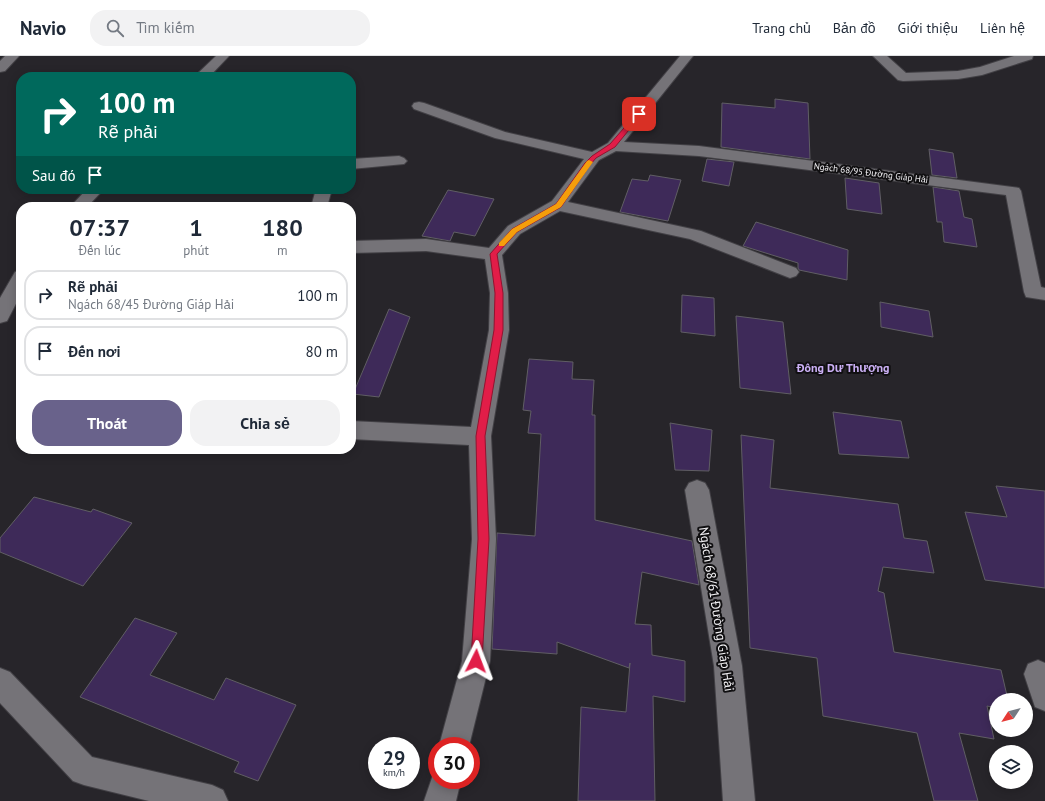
<!DOCTYPE html>
<html lang="vi">
<head>
<meta charset="utf-8">
<style>
	body { margin:0; font-family:"PT Sans",sans-serif; background:#f2f2f3; color:#1f2937; height:100vh; display:flex; flex-direction:column; font-size:15px; white-space:nowrap }
	* { box-sizing:border-box; margin:0 }
	p { font-size:13px; color:#747a83 }
	.icon { flex:none; width:22px; height:22px; fill:none; stroke:currentColor; stroke-width:2; stroke-linecap:round; stroke-linejoin:round }
	.map { position:relative; flex:1; overflow:hidden }
	.sheet { position:absolute; left:16px; top:146px; width:340px; height:252px; display:flex; flex-direction:column; background:#fff; border-radius:16px; box-shadow:0 2px 10px #0003 }
	.sheet>* { flex:none }
	.top-card { position:absolute; left:16px; top:16px; width:340px; height:122px; border-radius:16px; box-shadow:0 2px 10px #0003; background:#00695c; color:#fff; overflow:hidden }
	.needle { width:26px; rotate:234deg }
	.tools { position:absolute; left:989px; top:637px; display:grid; gap:8px }
	.tools a { display:grid; place-items:center; width:44px; height:44px; border-radius:50%; background:#fff; box-shadow:0 2px 10px #0003; font-size:20px }
	.speed { position:absolute; left:368px; top:681px; display:flex; gap:8px; font-size:20px; font-weight:700; text-align:center }
	.speed>* { display:grid; place-content:center; width:52px; height:52px; border-radius:50%; background:#fff; box-shadow:0 2px 10px #0003; line-height:1 }
	.speed small { font-size:10px; font-weight:400 }
	.speed .limit { border:6px solid #d22; background:#fff; color:#111 }
	.pin { position:absolute; display:grid; place-items:center; width:34px; height:34px; color:#fff; margin:-17px; border-radius:8px; box-shadow:0 2px 6px #0006 }
	.me { position:absolute; width:44px; margin:-22px; rotate:3deg; stroke-linejoin:round; filter:drop-shadow(0 0 3px #0008) }
	.turn { display:flex; align-items:center; gap:14px; height:84px; padding:0 16px; font-size:18px }
	.turn .icon { width:52px; height:52px; stroke-width:2.5 }
	.turn b { display:block; font-size:28px; line-height:34px }
	.then { display:flex; align-items:center; height:38px; padding:0 16px; background:#0003; gap:8px; font-size:15px }
	.eta { display:flex; justify-content:space-evenly; align-items:center; height:68px; text-align:center }
	.eta b { font-size:24px; font-weight:700; line-height:28px }
	.primary-button { display:flex; gap:8px; margin-top:auto; padding:8px 16px }
	.primary-button a { flex:1; height:46px; border-radius:16px; background:#69628b; color:#fff; font-size:16px; font-weight:700; line-height:46px; text-align:center }
	.primary-button a+a { background:#f2f2f3; color:#1f2937 }
	ul { padding:0; list-style:none }
	li { display:flex; align-items:center; gap:12px; height:50px; margin:0 8px 6px; padding:0 8px; border:2px solid #e0e1e3; border-radius:16px }
	li div { flex:1 }
	li b { display:block; font-size:15px }
	li em { font-style:normal }
	header { display:flex; align-items:center; gap:24px; box-sizing:border-box; height:56px; padding:0 20px; background:#fff; border-bottom:1px solid #e0e1e3 }
	header strong { font-size:19px }
	nav { display:flex; gap:22px; margin-inline-start:auto; font-size:14px }
	.search { width:280px; height:36px; background:#f2f2f3; display:flex; align-items:center; gap:10px; box-sizing:border-box; padding:0 14px; border-radius:16px; color:#747a83; font-size:15px }
	.map>svg:first-child { display:block }
	.building { fill:#3e2a59; stroke:#605e64 }
	.lines { fill:none; stroke-linecap:round; stroke-linejoin:round }
	.minor-casing { stroke:#424045; stroke-width:2 }
	.minor { fill:#757378; fill-rule:evenodd }
	.route { fill:#e11d48; stroke:#92132f }
	.slow { fill:#f59e0b }
	.labels { text-anchor:middle; stroke-width:4; stroke-linejoin:round; paint-order:stroke }
	.far-street-label { font-size:9px; fill:#f3f2f5; stroke:#100f11 }
	.neighbourhood-label { font-size:12px; font-weight:bold; fill:#cbb0f5; stroke:#100f11 }
	.near-street-label { font-size:13px; fill:#f3f2f5; stroke:#100f11 }
</style>
</head>
<body>
<header>
<strong>Navio</strong>
<div class="search"><svg class="icon" aria-label="search" viewBox="0 0 24 24"><circle cx="10" cy="10" r="6"/><path d="M15 15l6 6"/></svg>Tìm kiếm</div>
<nav><a>Trang chủ</a><a>Bản đồ</a><a>Giới thiệu</a><a>Liên hệ</a></nav>
</header>
<div class="map">
<svg width="1045" height="745" viewBox="0 0 1045 745">
	<rect width="100%" height="100%" fill="#27252a"/>
	<path class="building" d="M775,43L808,47L810,103L721,91L722,47L775,52Z
		M929,93L953,97L957,122L932,119Z
		M707,103L734,106L729,130L702,125Z
		M650,119L681,124L668,165L620,156L632,123L648,125Z
		M845,122L879,127L882,158L847,153Z
		M933,131L959,135L964,161L972,163L977,191L944,186L942,166H937Z
		M448,134L494,143L475,180L454,176L450,185L422,180Z
		M756,166L848,194L847,224L799,214L798,212V207L743,190Z
		M682,239L714,242L715,280L681,276Z
		M880,246L929,255L933,281L881,271Z
		M389,253L410,261L379,341L353,338Z
		M736,260L783,266L791,338L740,332Z
		M529,303L573,306L572,323L594,324L592,359H595V464L692,485L699,529L642,516L635,568L651,569L652,599L685,605V646L653,640L655,745H578L581,651L626,656L630,607L629,612L557,586V598L492,593L497,477L535,480L541,378L528,377L531,355L523,354Z
		M833,356L901,365L909,402L839,398Z
		M670,367L712,374L709,415L675,414Z
		M741,379L774,384L770,432L898,448L904,482L927,485L934,517L883,511L878,535L884,537L894,596L1001,614L1008,644H996V652L987,650L994,683L959,677L978,745H934L917,677L823,660L817,602L750,592Z
		M996,430L1045,435V532L985,524L965,456L1007,461Z
		M34,441L91,456L93,453L132,467L83,530L0,496V482Z
		M135,562L177,577L150,619L214,644L226,622L296,649L258,725L234,716L239,706L80,641Z"/>
	<g class="lines">
		<g class="minor-casing">
			<path id="minor" d="M5,0H19L5,15L0,16V5Z
				M216,0H229L209,21H194Z
				M680,0H693L624,86L699,90L1019,132L1021,135L1041,231L1045,232V244L1026,241L1024,236L1006,139L699,100L616,95L599,104L568,146L701,175L796,212L799,216L796,220L790,222L690,183L560,155L520,178L502,199L508,237L509,274L491,380L496,483L490,605L469,690H439L462,605L472,483L469,389L351,383V365L471,371L489,274L490,237L485,203L426,195L351,197V185L426,183L489,192L508,170L552,145L584,103L495,82L414,53L412,50L414,47L419,46L424,47L505,76L592,96L608,87Z
				M873,0H887L906,17L958,15L980,11L1014,0H1033L1032,3L982,19L958,23L903,25L898,24Z
				M399,100L404,102L407,105L404,108L351,113V103Z
				M87,133H104L87,151H70Z
				M316,133H332L327,151H311Z
				M21,214V238L7,265L0,267V242L15,216Z
				M697,424L705,427L709,434L742,610L755,745H723L714,610L685,434L689,427Z
				M1038,604L1045,607V655L1035,651L1024,618L1028,608Z
				M0,612L10,616L92,701L212,729L223,734L228,745H149L84,729L73,725L0,647Z
				M437,712V724H461L456,745H424L435,713Z"/>
		</g>
		<use href="#minor" class="minor"/>
	</g>
	<path class="route" d="M637,57L642,58L615,91L596,102L590,109L561,151L517,176L497,198L503,237V274L485,380L489,483L482,605L480,609L476,610L472,609L471,605L478,483L476,380L494,274L495,237L490,198L512,173L556,148L585,107L592,100L610,88Z"/>
	<path class="slow" d="M589,104L593,106L561,151L517,176L504,190H499V187L512,173L556,148L587,105Z"/>
	<g class="labels">
		<g class="far-street-label">
			<text transform="translate(871 117) rotate(7)" y="3">Ngách 68/95 Đường Giáp Hải</text>
		</g>
		<g class="neighbourhood-label">
			<text x="843" y="316">Đông Dư Thượng</text>
		</g>
		<g class="near-street-label">
			<text transform="translate(717 553) rotate(81)" y="5">Ngách 68/61 Đường Giáp Hải</text>
		</g>
	</g>
</svg>
<div class="tools">
<a><svg class="needle" viewBox="-14 -14 28 28"><path d="M0-13l5 13h-10z" fill="#e53935"/><path d="M0 13l5-13h-10z" fill="#747a83"/></svg></a>
<a><svg class="icon" aria-label="layers" viewBox="0 0 24 24"><path d="M12 4l9 5-9 5-9-5zM3 14l9 5 9-5"/></svg></a>
</div>
<div class="speed"><div>29<small>km/h</small></div><div class="limit">30</div></div>
<div class="pin" style="left:639px;top:58px;background:#d93025"><svg class="icon" aria-label="arrive" viewBox="0 0 24 24"><path d="M6 21V4h12l-3 4 3 4H6"/></svg></div>
<svg class="me" style="left:476px;top:605px" viewBox="-20 -20 40 40"><path d="M0-17L14 15 0 8-14 15z" fill="#e11d48" stroke="#fff" stroke-width="4"/></svg>
<div class="top-card">
<div class="turn"><svg class="icon" aria-label="right" viewBox="0 0 24 24"><path d="M7 20v-9h11M14 6l5 5-5 5"/></svg><div><b>100 m</b>Rẽ phải</div></div>
<div class="then">Sau đó<svg class="icon" aria-label="arrive" viewBox="0 0 24 24"><path d="M6 21V4h12l-3 4 3 4H6"/></svg></div>
</div>
<section class="sheet">
<div class="eta">
<div><b>07:37</b><p>Đến lúc</p></div>
<div><b>1</b><p>phút</p></div>
<div><b>180</b><p>m</p></div>
</div>
<ul>
<li><svg class="icon" aria-label="right" viewBox="0 0 24 24"><path d="M7 20v-9h11M14 6l5 5-5 5"/></svg><div><b>Rẽ phải</b><p>Ngách 68/45 Đường Giáp Hải</p></div><em>100 m</em></li>
<li><svg class="icon" aria-label="arrive" viewBox="0 0 24 24"><path d="M6 21V4h12l-3 4 3 4H6"/></svg><div><b>Đến nơi</b></div><em>80 m</em></li>
</ul>
<div class="primary-button"><a>Thoát</a><a>Chia sẻ</a></div>
</section>
</div>
</body>
</html>
